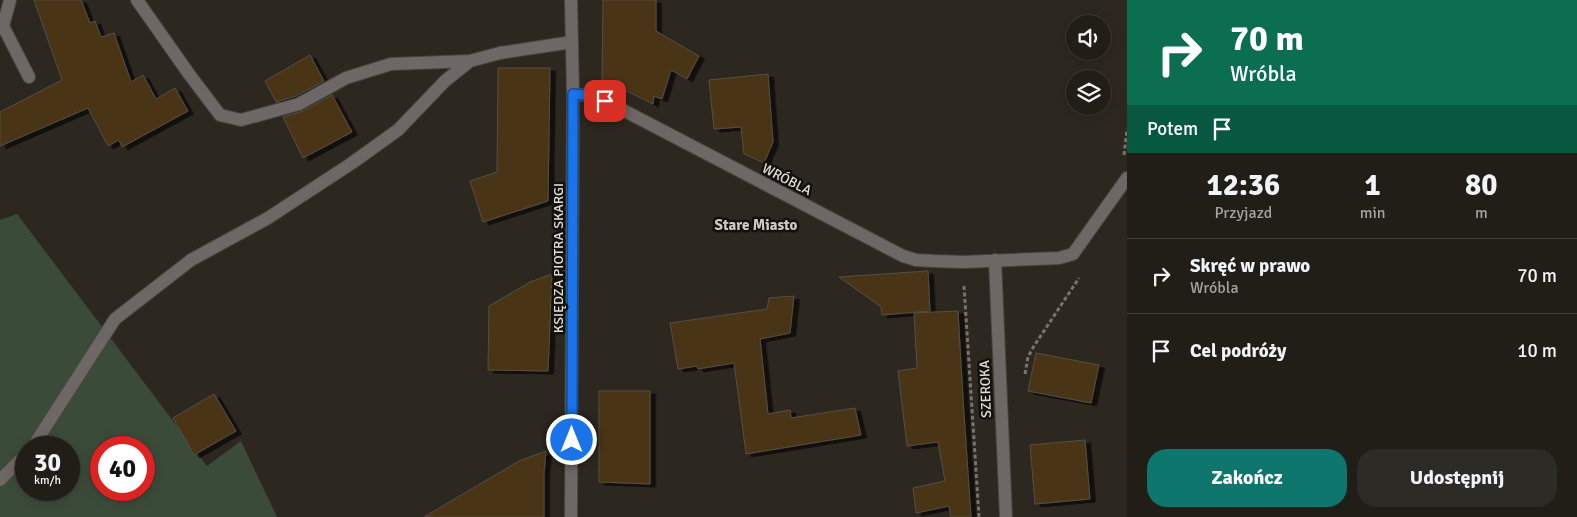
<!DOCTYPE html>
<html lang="pl">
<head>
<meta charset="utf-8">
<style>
	body { margin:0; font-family:Signika,sans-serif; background:#2d2b25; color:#f1f3f6; height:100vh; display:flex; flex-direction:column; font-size:19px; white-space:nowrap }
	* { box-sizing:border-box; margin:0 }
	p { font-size:16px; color:#a2a2a2 }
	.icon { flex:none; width:28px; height:28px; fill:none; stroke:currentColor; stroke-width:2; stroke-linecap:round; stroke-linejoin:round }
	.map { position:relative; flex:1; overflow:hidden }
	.drawer { display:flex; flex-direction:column; background:#211e18; width:450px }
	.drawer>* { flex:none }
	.top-card { background:#0b6e4f; color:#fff; overflow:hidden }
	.fabs { position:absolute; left:1066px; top:15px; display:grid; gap:10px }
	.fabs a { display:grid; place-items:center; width:45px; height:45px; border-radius:50%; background:#211e18; box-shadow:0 2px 12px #0003,0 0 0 1px #3e3c37; font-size:25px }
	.speed { position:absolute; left:15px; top:436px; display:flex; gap:10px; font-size:25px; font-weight:700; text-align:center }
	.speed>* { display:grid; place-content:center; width:65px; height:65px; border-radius:50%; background:#211e18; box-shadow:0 2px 12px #0003,0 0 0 1px #3e3c37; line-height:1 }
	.speed small { font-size:12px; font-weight:400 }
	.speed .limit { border:8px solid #d22; background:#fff; color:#111 }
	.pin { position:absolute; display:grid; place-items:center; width:42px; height:42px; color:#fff; margin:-21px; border-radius:10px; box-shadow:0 2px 8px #0006 }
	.me { position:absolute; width:55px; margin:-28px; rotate:0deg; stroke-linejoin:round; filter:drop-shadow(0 0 4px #0008) }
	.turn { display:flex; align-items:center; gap:18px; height:105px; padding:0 20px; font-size:22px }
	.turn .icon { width:65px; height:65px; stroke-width:2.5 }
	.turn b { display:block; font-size:35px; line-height:42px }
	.then { display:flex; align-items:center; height:48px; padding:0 20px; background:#0003; gap:10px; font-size:19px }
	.eta { display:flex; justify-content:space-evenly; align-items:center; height:85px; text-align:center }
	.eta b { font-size:30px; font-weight:800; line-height:35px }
	.primary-button { display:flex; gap:10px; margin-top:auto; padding:10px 20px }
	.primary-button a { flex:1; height:58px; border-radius:20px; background:#0f766e; color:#fff; font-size:20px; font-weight:800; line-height:58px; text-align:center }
	.primary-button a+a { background:#2d2b25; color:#f1f3f6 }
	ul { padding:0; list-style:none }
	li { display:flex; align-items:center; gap:15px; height:75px; padding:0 20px; border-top:1px solid #3e3c37 }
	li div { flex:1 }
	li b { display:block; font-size:19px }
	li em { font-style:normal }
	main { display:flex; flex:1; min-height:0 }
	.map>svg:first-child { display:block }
	.green { fill:#3b4b39; fill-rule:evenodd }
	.building { fill:#483512; stroke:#544f46; filter:url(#shadow) }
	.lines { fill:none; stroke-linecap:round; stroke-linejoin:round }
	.minor-casing { stroke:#49453d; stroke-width:14 }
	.path { stroke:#78746d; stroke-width:3; stroke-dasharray:4 2.5; stroke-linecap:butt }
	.minor { stroke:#6d6866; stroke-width:12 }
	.route-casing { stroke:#114b97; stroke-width:12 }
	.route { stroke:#1a73e8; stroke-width:9 }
	.labels { text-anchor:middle; stroke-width:5; stroke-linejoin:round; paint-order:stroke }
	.street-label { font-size:14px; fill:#e1ded8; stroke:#13110d }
	.neighbourhood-label { font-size:15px; font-weight:bold; fill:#d0cac0; stroke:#13110d }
</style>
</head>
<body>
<main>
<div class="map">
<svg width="1127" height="517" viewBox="0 0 1127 517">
	<defs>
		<filter id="shadow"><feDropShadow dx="5.5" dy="3" stdDeviation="0" flood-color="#0009"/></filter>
	</defs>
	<rect width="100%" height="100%" fill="#2c2820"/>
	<path class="green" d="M17,214L207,466L241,441L277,517H0V220ZM26,448H69V490H26ZM101,448H144V490H101Z"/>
	<path class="building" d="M34,0H81L90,23L95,21L101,37L114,33L131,82L143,75L156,99L175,88L188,111L122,147L119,140L108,146L88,108L0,146V112L62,80Z
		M603,0H656V31L699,56L687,79L671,70L662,99L654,96L653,104L602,79Z
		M310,55L324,81L296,96L276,102L265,81Z
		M498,68H550L548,201L483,222L470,181L497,172Z
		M768,74L773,142L764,163L744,154L741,127L714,129L709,80Z
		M332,95L352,132L303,158L283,117L303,111Z
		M928,271L930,311L882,315L881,307L839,277Z
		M552,274L548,371L488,370L489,306L530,282Z
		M794,296L790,333L760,339L768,414L790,410L791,418L855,408L861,435L746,454L734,363L698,369L697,366L678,369L670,323L767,309L769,298Z
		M958,311L963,399L971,517H951L949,506L916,513L913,488L945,481L938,442L907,446L898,371L917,368L914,313Z
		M1036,353L1099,365L1091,403L1028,391Z
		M599,391H650V484L599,482Z
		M214,394L236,431L194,455L173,418Z
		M1085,440L1090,499L1035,504L1030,445Z
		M546,451L544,473V517H424L519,461Z"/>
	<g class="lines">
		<g class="minor-casing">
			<path id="minor" d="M10,0L3,26L29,77
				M137,0L189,74L220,115L241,120L299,104L346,78L391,64L470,61
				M571,0L573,94L571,517
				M573,94L596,96L903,256L916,260L933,261L963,262L1059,258L1073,254L1127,178
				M995,260L1006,517
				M32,448L115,319L191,260L268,218L352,163L398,130L445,81L470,61L500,53L572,42
				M0,480L26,454"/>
		</g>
		<path class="path" d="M1124,155L1127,129
			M964,286L979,517
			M1025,374L1028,357L1034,346L1079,278"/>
		<use href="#minor" class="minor"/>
	</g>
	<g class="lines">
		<g class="route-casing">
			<path id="route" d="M572,440L573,94L596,96L605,101"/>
		</g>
		<use href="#route" class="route"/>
	</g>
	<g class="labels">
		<g class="street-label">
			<text transform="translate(787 179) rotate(27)" y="5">WRÓBLA</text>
			<text transform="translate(558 258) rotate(-90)" y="5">KSIĘDZA PIOTRA SKARGI</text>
			<text transform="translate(985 389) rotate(-92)" y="5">SZEROKA</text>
		</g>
		<g class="neighbourhood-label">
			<text x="756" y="230">Stare Miasto</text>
		</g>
	</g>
</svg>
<div class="fabs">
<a><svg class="icon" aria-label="sound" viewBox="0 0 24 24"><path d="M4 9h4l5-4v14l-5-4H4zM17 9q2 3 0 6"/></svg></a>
<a><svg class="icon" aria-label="layers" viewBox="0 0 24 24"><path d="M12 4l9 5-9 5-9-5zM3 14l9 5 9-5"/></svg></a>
</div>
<div class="speed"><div>30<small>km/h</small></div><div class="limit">40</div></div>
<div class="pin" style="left:605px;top:101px;background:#d93025"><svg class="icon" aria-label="arrive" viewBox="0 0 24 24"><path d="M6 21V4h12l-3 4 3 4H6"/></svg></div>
<svg class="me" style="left:572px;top:440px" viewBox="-20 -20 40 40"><circle r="17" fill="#1a73e8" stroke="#fff" stroke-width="3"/><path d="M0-11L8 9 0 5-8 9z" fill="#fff"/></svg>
</div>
<section class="drawer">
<div class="top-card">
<div class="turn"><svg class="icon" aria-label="right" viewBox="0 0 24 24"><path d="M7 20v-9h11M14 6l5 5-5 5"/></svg><div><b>70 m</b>Wróbla</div></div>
<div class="then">Potem<svg class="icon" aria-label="arrive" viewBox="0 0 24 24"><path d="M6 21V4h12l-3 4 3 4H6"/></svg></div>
</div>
<div class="eta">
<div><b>12:36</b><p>Przyjazd</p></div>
<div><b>1</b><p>min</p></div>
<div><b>80</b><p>m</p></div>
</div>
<ul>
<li><svg class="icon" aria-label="right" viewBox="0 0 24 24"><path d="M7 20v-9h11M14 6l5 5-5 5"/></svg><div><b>Skręć w prawo</b><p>Wróbla</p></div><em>70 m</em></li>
<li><svg class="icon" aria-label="arrive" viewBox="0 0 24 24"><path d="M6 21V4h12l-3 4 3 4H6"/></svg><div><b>Cel podróży</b></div><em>10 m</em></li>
</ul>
<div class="primary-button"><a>Zakończ</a><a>Udostępnij</a></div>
</section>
</main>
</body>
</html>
